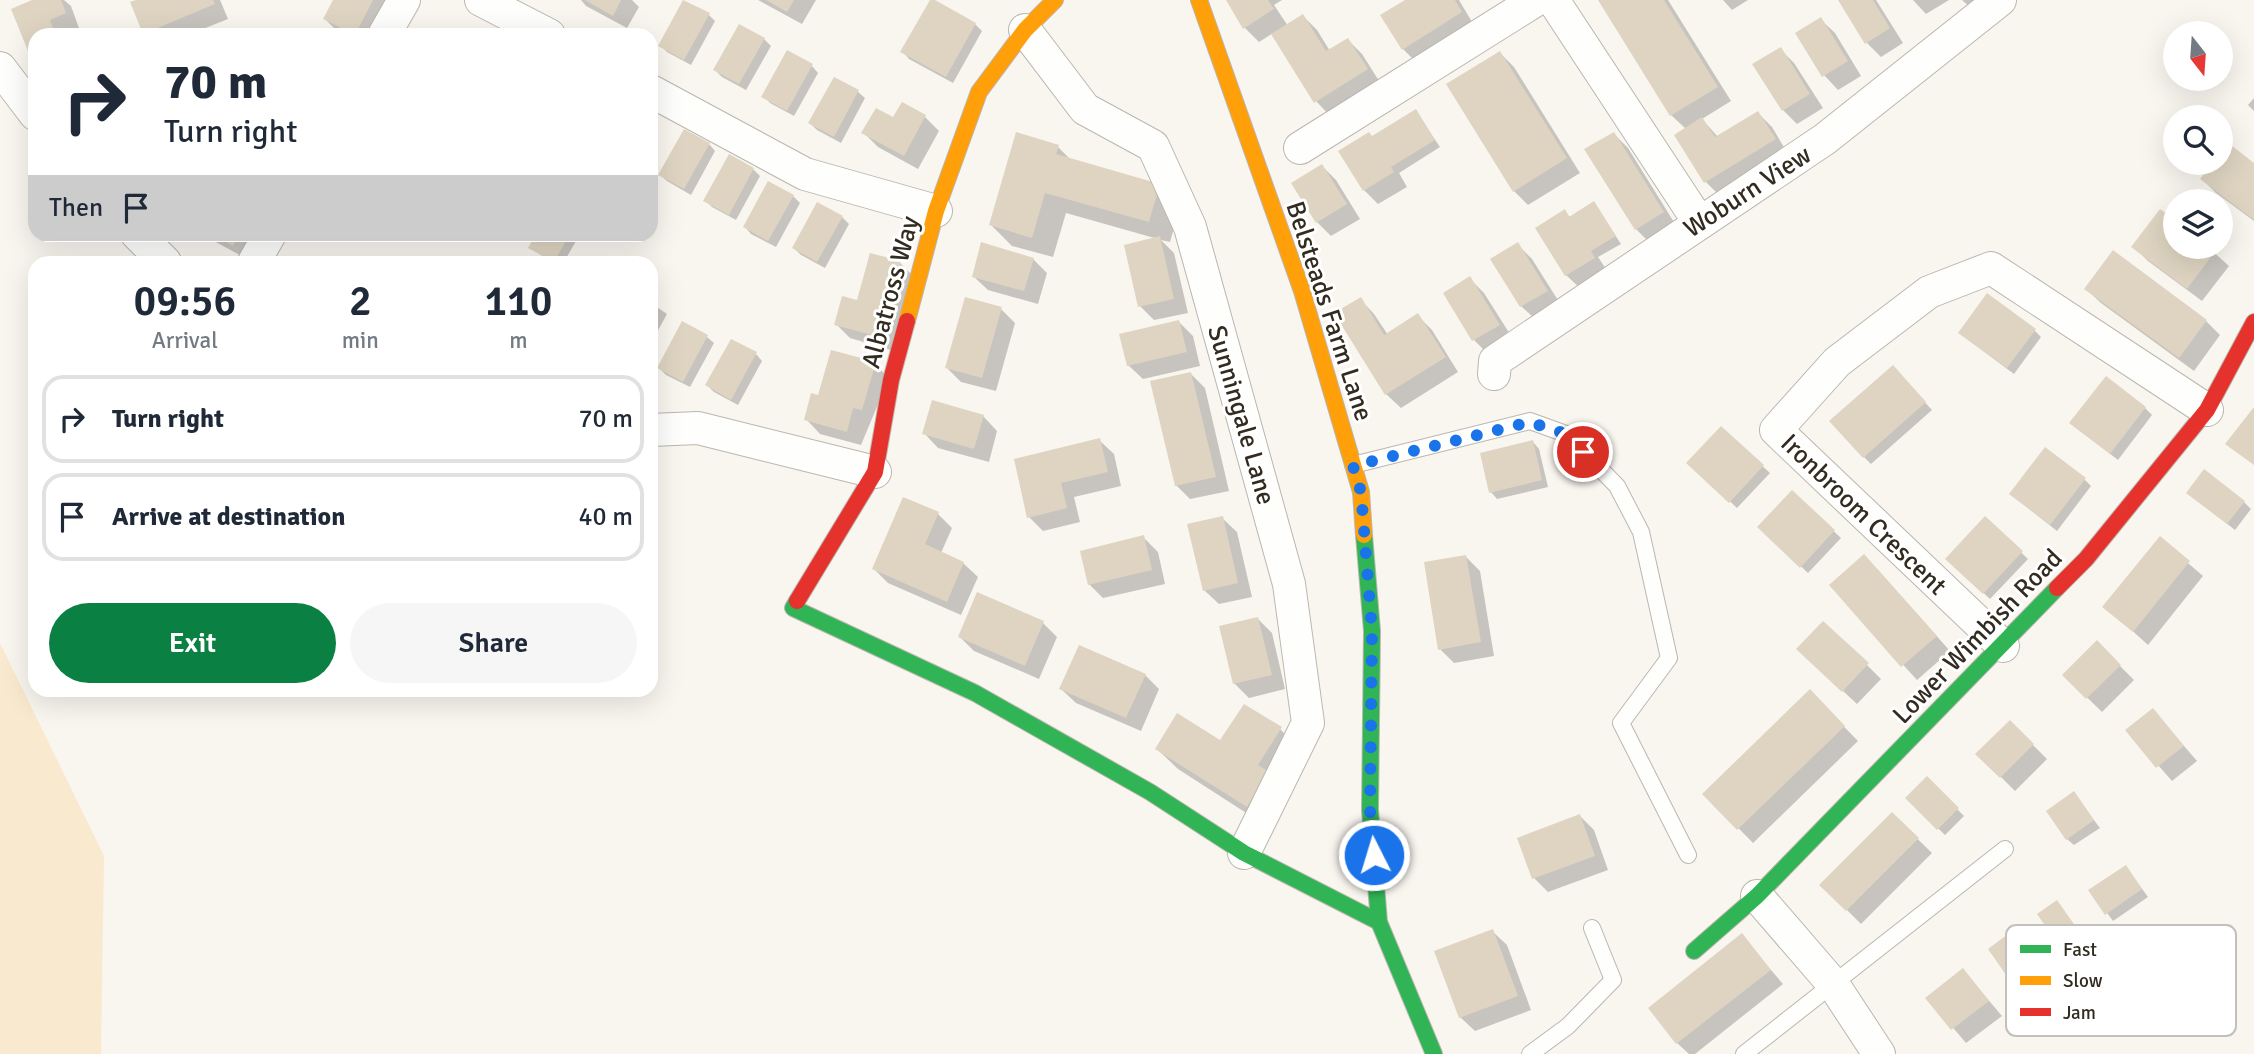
<!DOCTYPE html>
<html lang="en">
<head>
<meta charset="utf-8">
<style>
	body { margin:0; font-family:Signika,sans-serif; background:#f6f6f7; color:#1f2937; height:100vh; display:flex; flex-direction:column; font-size:26px; white-space:nowrap }
	* { box-sizing:border-box; margin:0 }
	p { font-size:23px; color:#747a83 }
	.icon { flex:none; width:38px; height:38px; fill:none; stroke:currentColor; stroke-width:2; stroke-linecap:round; stroke-linejoin:round }
	.map { position:relative; flex:1; overflow:hidden }
	.details { position:absolute; left:28px; top:256px; width:630px; height:441px; display:flex; flex-direction:column; background:#fff; border-radius:21px; box-shadow:0 7px 28px #0002 }
	.details>* { flex:none }
	.guide { position:absolute; left:28px; top:28px; width:630px; height:214px; border-radius:21px; box-shadow:0 7px 28px #0002; background:#fff; color:#1f2937; overflow:hidden }
	.needle { width:46px; rotate:163deg }
	.tools { position:absolute; left:2163px; top:21px; display:grid; gap:14px }
	.tools a { display:grid; place-items:center; width:70px; height:70px; border-radius:50%; background:#fff; box-shadow:0 7px 28px #0002; font-size:35px }
	.pin { position:absolute; display:grid; place-items:center; width:60px; height:60px; color:#fff; margin:-30px; border:4px solid #fff; border-radius:50%; box-shadow:0 2px 7px #0007 }
	.me { position:absolute; width:77px; margin:-38px; rotate:355deg; stroke-linejoin:round; filter:drop-shadow(0 0 5px #0008) }
	.turn { display:flex; align-items:center; gap:24px; height:147px; padding:0 21px; font-size:32px }
	.turn .icon { width:91px; height:91px; stroke-width:2.5 }
	.turn b { display:block; font-size:49px; line-height:60px }
	.then { display:flex; align-items:center; height:66px; padding:0 21px; background:#0003; gap:14px; font-size:26px }
	.eta { display:flex; justify-content:space-evenly; align-items:center; height:119px; text-align:center }
	.eta b { font-size:42px; font-weight:600; line-height:49px }
	.button { display:flex; gap:14px; margin-top:auto; padding:14px 21px }
	.button a { flex:1; height:80px; border-radius:42px; background:#0b8043; color:#fff; font-size:28px; font-weight:600; line-height:80px; text-align:center }
	.button a+a { background:#f6f6f7; color:#1f2937 }
	ul { padding:0; list-style:none }
	li { display:flex; align-items:center; gap:21px; height:88px; margin:0 14px 10px; padding:0 7px; border:4px solid #e0e1e3; border-radius:21px }
	li div { flex:1 }
	li b { display:block; font-size:26px }
	li em { font-style:normal }
	.map>svg:first-child { display:block }
	.green { fill:#f9e9cf }
	.shadow { fill:#0003 }
	.building { fill:#ded4c1 }
	.lines { fill:none; stroke-linecap:round; stroke-linejoin:round }
	.lane-casing { stroke:#bbb6af; stroke-width:18 }
	.street-casing { stroke:#bbb6af; stroke-width:34 }
	.fast-casing { stroke:#bbb6af; stroke-width:18 }
	.slow-casing { stroke:#bbb6af; stroke-width:18 }
	.jam-casing { stroke:#bbb6af; stroke-width:18 }
	.lane { stroke:#fefefd; stroke-width:16 }
	.street { stroke:#fefefd; stroke-width:32 }
	.fast { stroke:#30b455; stroke-width:16 }
	.slow { stroke:#ff9f0a; stroke-width:16 }
	.jam { stroke:#e5322d; stroke-width:16 }
	.route { stroke:#1a73e8; stroke-width:12; stroke-dasharray:0 21.6 }
	.labels { text-anchor:middle; stroke-width:6; stroke-linejoin:round; paint-order:stroke }
	.street-label { font-size:26px; fill:#322b20; stroke:#fff }
	.key { fill:#fff; stroke:#c2bfbc; stroke-width:2 }
	.key-label { font-size:19px; fill:#322b20 }
</style>
</head>
<body>
<div class="map">
<svg width="2254" height="1054" viewBox="0 0 2254 1054">
	<rect width="100%" height="100%" fill="#f9f5ef"/>
	<path class="green" d="M0,643L104,856L101,1054H0Z"/>
	<path class="shadow" d="M37,0H64L71,6L79,28L63,35H35V61L13,10Z
		M141,0H220L228,19L188,35H147L144,33Z
		M335,0H395L376,35L339,33L325,19Z
		M581,0H632L639,7L627,28L586,6Z
		M758,0H816L802,24Z
		M932,0L975,24L982,31L953,83L909,59L903,52Z
		M1228,0H1282L1274,5L1288,26L1303,16L1317,30L1330,51L1348,40L1362,54L1381,84L1330,116L1316,101L1273,33L1259,42L1245,28Z
		M1409,0H1459L1475,27L1417,63L1403,49Z
		M1601,0H1668L1731,101L1702,119L1718,137L1758,113L1772,127L1788,154L1720,196L1706,182L1686,129L1671,115Z
		M1723,0H1748L1732,10Z
		M1840,0H1876L1903,43L1881,57L1867,43Z
		M1913,0H1949L1926,14Z
		M1962,0H1984L1971,8Z
		M709,15L715,21L691,65L667,52L660,45Z
		M1820,19L1835,33L1861,76L1838,90L1824,75Z
		M764,39L771,46L746,90L722,77L715,70Z
		M1780,49L1794,63L1823,108L1797,124L1783,110Z
		M1500,53L1514,67L1580,173L1528,205L1514,191Z
		M812,66L818,73L794,116L770,103L764,96Z
		M835,79L858,92L865,98L841,143L817,130L810,123Z
		M2254,98V111L2248,105Z
		M903,104L925,117L939,131L918,169L878,147L864,133L894,120Z
		M1416,112L1440,147L1399,173L1407,187L1378,204L1364,190L1373,138Z
		M1614,134L1628,148L1677,227L1650,243L1636,229Z
		M709,144L715,151L691,195L667,181L660,175Z
		M2228,145L2254,165V221L2216,193L2202,179L2214,163H2221V154Z
		M1058,147L1071,160L1159,186L1180,207L1170,242L1161,240L1174,253L1188,313L1154,320L1140,306L1158,239L1066,213L1053,257L1012,246L991,225Z
		M1322,166L1336,180L1360,219L1331,236L1317,222Z
		M753,169L760,176L736,220L712,207L705,200Z
		M793,196L800,203L776,247L751,234L745,227Z
		M1594,203L1621,244L1598,257L1608,272L1581,289L1566,275L1565,212L1571,218Z
		M2160,211L2175,222V247H2208L2229,266L2202,301L2148,261L2134,247Z
		M842,217L849,224L825,268L801,255L794,248Z
		M201,234H261L247,259Z
		M538,234H580L564,262H552L530,248Z
		M1518,245L1532,259L1561,305L1536,320L1521,306Z
		M2114,252L2206,321L2220,335L2194,371L2101,303L2086,289Z
		M1033,259L1047,273L1038,304L988,290L973,276Z
		M900,263L914,277L894,351L850,338L836,324Z
		M1470,279L1484,293L1513,339L1488,354L1474,340Z
		M1360,299L1374,314L1388,335L1418,316L1432,330L1458,372L1401,408L1386,394Z
		M651,303L667,314L651,343Z
		M1001,309L1015,323L996,391L961,382L947,368Z
		M1179,322L1193,336L1200,366L1143,379L1128,365Z
		M2034,330L2041,337L2014,374L1967,339Z
		M707,337L714,343L690,387L666,375L659,368Z
		M756,354L762,361L738,405L714,392L707,385Z
		M875,364L889,378L861,445L820,434L806,419L819,397Z
		M1191,374L1205,388L1229,491L1190,499L1176,485Z
		M1899,374L1932,410L1871,464L1864,457Z
		M2145,408L2152,415L2118,460L2078,429Z
		M983,416L997,431L989,462L938,448L924,433Z
		M1721,428L1770,473L1737,508L1689,463Z
		M1099,440L1114,454L1121,486L1074,497L1080,522L1043,531L1029,517Z
		M1533,442L1539,449L1548,487L1497,499L1491,492Z
		M2085,480L2091,486L2057,531L2018,500Z
		M1792,492L1841,538L1808,573L1760,527Z
		M2188,493L2244,502L2251,509L2235,530Z
		M938,514L952,528L941,553L963,563L978,577L961,615L888,583L874,569Z
		M1222,518L1237,532L1252,597L1219,604L1204,590Z
		M1985,518L2028,559L1990,599L1948,559Z
		M1143,537L1158,552L1165,584L1103,598L1089,584Z
		M2160,539L2203,576L2148,645L2105,606Z
		M1466,557L1480,571L1494,656L1454,663L1440,649Z
		M1878,570L1950,651L1917,680L1831,586Z
		M1258,619L1272,633L1285,689L1249,698L1234,683Z
		M1043,623L1057,637L1039,679L974,651L960,637Z
		M2097,643L2134,680L2102,712L2064,675Z
		M1813,663L1867,665L1881,679L1857,704Z
		M1145,675L1159,689L1141,731L1076,703L1061,689Z
		M1810,692L1858,741L1753,843L1705,794Z
		M2153,710L2197,761L2172,781L2128,731Z
		M2010,722L2047,759L2015,791L1978,754Z
		M1280,729L1301,750L1268,827L1178,769L1157,749L1221,743Z
		M1927,779L1964,816L1945,835L1907,798Z
		M2074,794L2100,828L2074,845L2067,839Z
		M1892,814L1932,853L1861,924L1822,885Z
		M1580,816L1594,830L1608,870L1548,892L1534,878Z
		M2126,867L2148,897L2113,921L2091,891Z
		M2057,902L2088,944L2070,956L2039,915Z
		M1492,931L1507,945L1531,1010L1475,1031L1460,1017Z
		M1742,936L1783,984L1695,1054H1689L1677,1043Z
		M2008,936L2039,978L2021,991L1990,949Z
		M1963,970L2002,1016L1966,1043L1928,998Z"/>
	<path class="building" d="M32,0H61L66,13L50,20L56,35H35V60L32,61L11,9Z
		M136,0H213L215,4L143,34L130,2Z
		M333,0H373L355,35L323,19Z
		M585,0H621L613,16Z
		M683,0L710,13L684,60L658,46Z
		M766,0H794L787,12Z
		M930,0H935L976,23L946,77L900,52Z
		M1226,0H1268L1274,9L1243,29Z
		M1405,0H1455L1462,12L1402,50L1380,15Z
		M1598,0H1664L1718,87L1670,116Z
		M1838,0H1873L1890,28L1865,44Z
		M1303,14L1326,51L1348,38L1368,69L1314,103L1271,34Z
		M1821,17L1848,61L1822,77L1795,33Z
		M739,24L765,38L739,84L713,70Z
		M1781,47L1810,94L1782,111L1752,64Z
		M787,50L813,64L787,111L761,97Z
		M1500,51L1567,158L1513,192L1446,84Z
		M834,77L859,90L834,137L808,123Z
		M902,102L926,115L904,156L861,133L876,108L893,117Z
		M1416,109L1435,140L1391,167L1394,172L1363,191L1338,151L1369,132L1372,136Z
		M1758,111L1776,139L1704,183L1674,135L1702,117L1715,137Z
		M684,129L710,143L684,189L658,175Z
		M1016,132L1059,145L1056,154L1160,184L1149,222L1045,193L1032,238L989,225Z
		M1614,132L1664,212L1635,230L1584,149Z
		M2227,142L2254,163V220L2200,179L2212,163H2221V151Z
		M729,154L754,168L729,215L703,201Z
		M1322,164L1347,204L1316,223L1291,183Z
		M768,181L794,195L768,241L743,227Z
		M1594,201L1616,236L1591,251L1595,258L1565,276L1535,228L1565,209L1569,217Z
		M817,202L843,216L817,262L792,248Z
		M2160,209L2175,220V247H2211L2216,250L2187,289L2131,247Z
		M211,234H239L233,246Z
		M536,234H570L554,262L528,248Z
		M1160,236L1174,299L1138,307L1124,245Z
		M981,242L1034,258L1024,291L972,277Z
		M1518,242L1548,291L1520,307L1490,259Z
		M2113,250L2207,320L2179,358L2084,289Z
		M870,253L901,261L880,337L834,325L842,296L857,300Z
		M1470,276L1500,325L1472,341L1443,293Z
		M1987,293L2036,329L2007,368L1958,333Z
		M965,297L1002,307L982,378L945,368Z
		M1361,297L1384,335L1418,313L1446,357L1385,395L1334,313Z
		M1179,320L1187,352L1127,366L1119,334Z
		M682,321L708,335L683,382L657,368Z
		M731,339L757,352L731,400L705,385Z
		M831,350L876,362L862,410L853,408L847,432L804,420L811,393L818,395Z
		M1893,365L1926,402L1863,458L1829,421Z
		M1191,372L1216,477L1175,486L1150,381Z
		M2106,376L2146,407L2110,454L2069,423Z
		M932,400L984,415L974,449L922,434Z
		M2254,407V465L2225,444Z
		M1721,426L1764,465L1729,503L1686,463Z
		M1100,438L1108,472L1061,483L1067,508L1027,518L1014,459Z
		M1533,440L1542,480L1489,493L1480,453Z
		M2045,447L2086,478L2050,525L2009,494Z
		M2204,469L2245,501L2227,524L2186,493Z
		M1792,490L1835,530L1800,568L1757,527Z
		M903,497L939,512L925,544L964,562L947,602L872,569Z
		M1223,516L1238,583L1203,591L1187,524Z
		M1985,516L2023,551L1983,594L1945,559Z
		M1144,535L1152,570L1088,585L1080,551Z
		M2160,536L2190,561L2133,632L2102,607Z
		M1864,554L1937,636L1901,667L1829,585Z
		M1466,555L1481,642L1438,650L1424,562Z
		M977,592L1044,621L1025,666L958,637Z
		M1258,617L1272,675L1233,684L1219,626Z
		M1823,621L1869,663L1842,692L1796,649Z
		M2097,640L2121,665L2086,699L2062,675Z
		M1079,645L1146,674L1126,718L1059,689Z
		M1810,689L1845,726L1737,830L1702,794Z
		M1244,704L1282,727L1258,765L1269,772L1247,807L1155,749L1177,713L1220,740Z
		M2153,708L2184,746L2156,768L2125,730Z
		M2010,720L2034,744L2000,778L1975,754Z
		M1927,776L1959,808L1937,830L1905,798Z
		M2074,791L2094,820L2066,840L2046,811Z
		M1892,812L1919,838L1846,911L1819,885Z
		M1580,814L1595,856L1532,879L1517,838Z
		M2126,865L2142,889L2105,915L2088,890Z
		M2057,900L2083,937L2062,950L2037,914Z
		M1493,929L1518,996L1459,1018L1434,951Z
		M1742,933L1771,970L1676,1044L1648,1008Z
		M2008,934L2034,971L2013,985L1988,949Z
		M1963,968L1989,1001L1951,1030L1925,998Z"/>
	<g class="lines">
		<g class="lane-casing">
			<path id="lane" d="M1353,465L1530,421L1566,434L1617,486L1641,532L1669,658L1621,723L1688,855
				M1530,1054L1568,1026L1613,980L1592,928
				M1744,1054L2005,849"/>
		</g>
		<g class="street-casing">
			<path id="street" d="M481,0L549,35
				M1553,0L1699,222
				M1025,30L1085,109L1153,146L1190,227L1289,584L1308,723L1244,853
				M384,35L404,0
				M0,68L35,114
				M651,91L805,174L936,211
				M1300,148L1536,0
				M137,234L165,262
				M254,262L270,234
				M1494,374L1495,361L1825,139L2000,0
				M651,430L698,428L875,472
				M2003,646L1776,430L1837,362L1929,292L1991,268L2207,410
				M1757,896L1833,984L1879,1054"/>
		</g>
		<g class="fast-casing">
			<path id="fast" d="M1364,535L1372,631L1370,810L1379,922L1434,1054
				M797,601L793,608L975,693L1150,792L1244,853L1379,922
				M1694,951L1757,896L2057,588"/>
		</g>
		<g class="slow-casing">
			<path id="slow" d="M1199,0L1302,291L1361,492L1364,535
				M907,321L936,211L979,92L1025,30L1055,0"/>
		</g>
		<g class="jam-casing">
			<path id="jam" d="M2057,588L2086,559L2207,410L2254,322
				M797,601L875,472L891,380L907,321"/>
		</g>
		<use href="#lane" class="lane"/>
		<use href="#street" class="street"/>
		<use href="#fast" class="fast"/>
		<use href="#slow" class="slow"/>
		<use href="#jam" class="jam"/>
	</g>
	<g class="lines">
		<path class="route" d="M1374,855L1370,810L1372,631L1361,492L1353,466L1530,422L1566,434L1583,452"/>
	</g>
	<g class="labels">
		<g class="street-label">
			<text transform="translate(1747 191) rotate(-33)" y="9">Woburn View</text>
			<text transform="translate(890 292) rotate(-75)" y="9">Albatross Way</text>
			<text transform="translate(1330 311) rotate(72)" y="9">Belsteads Farm Lane</text>
			<text transform="translate(1242 415) rotate(74)" y="9">Sunningale Lane</text>
			<text transform="translate(1864 514) rotate(44)" y="9">Ironbroom Crescent</text>
			<text transform="translate(1977 636) rotate(-46)" y="9">Lower Wimbish Road</text>
		</g>
	</g>
	<rect x="2006" y="925" width="230" height="111" rx="10" class="key"/>
	<rect x="2020" y="945" width="31" height="8" fill="#30b455"/>
	<rect x="2020" y="976" width="31" height="9" fill="#ff9f0a"/>
	<rect x="2020" y="1008" width="31" height="8" fill="#e5322d"/>
	<g class="key-label">
		<text x="2063" y="956">Fast</text>
		<text x="2063" y="987">Slow</text>
		<text x="2063" y="1019">Jam</text>
	</g>
</svg>
<div class="tools">
<a><svg class="needle" viewBox="-14 -14 28 28"><path d="M0-13l5 13h-10z" fill="#e53935"/><path d="M0 13l5-13h-10z" fill="#747a83"/></svg></a>
<a><svg class="icon" aria-label="search" viewBox="0 0 24 24"><circle cx="10" cy="10" r="6"/><path d="M15 15l6 6"/></svg></a>
<a><svg class="icon" aria-label="layers" viewBox="0 0 24 24"><path d="M12 4l9 5-9 5-9-5zM3 14l9 5 9-5"/></svg></a>
</div>
<div class="pin" style="left:1583px;top:452px;background:#d93025"><svg class="icon" aria-label="arrive" viewBox="0 0 24 24"><path d="M6 21V4h12l-3 4 3 4H6"/></svg></div>
<svg class="me" style="left:1374px;top:855px" viewBox="-20 -20 40 40"><circle r="17" fill="#1a73e8" stroke="#fff" stroke-width="3"/><path d="M0-11L8 9 0 5-8 9z" fill="#fff"/></svg>
<div class="guide">
<div class="turn"><svg class="icon" aria-label="right" viewBox="0 0 24 24"><path d="M7 20v-9h11M14 6l5 5-5 5"/></svg><div><b>70 m</b>Turn right</div></div>
<div class="then">Then<svg class="icon" aria-label="arrive" viewBox="0 0 24 24"><path d="M6 21V4h12l-3 4 3 4H6"/></svg></div>
</div>
<section class="details">
<div class="eta">
<div><b>09:56</b><p>Arrival</p></div>
<div><b>2</b><p>min</p></div>
<div><b>110</b><p>m</p></div>
</div>
<ul>
<li><svg class="icon" aria-label="right" viewBox="0 0 24 24"><path d="M7 20v-9h11M14 6l5 5-5 5"/></svg><div><b>Turn right</b></div><em>70 m</em></li>
<li><svg class="icon" aria-label="arrive" viewBox="0 0 24 24"><path d="M6 21V4h12l-3 4 3 4H6"/></svg><div><b>Arrive at destination</b></div><em>40 m</em></li>
</ul>
<div class="button"><a>Exit</a><a>Share</a></div>
</section>
</div>
</body>
</html>
